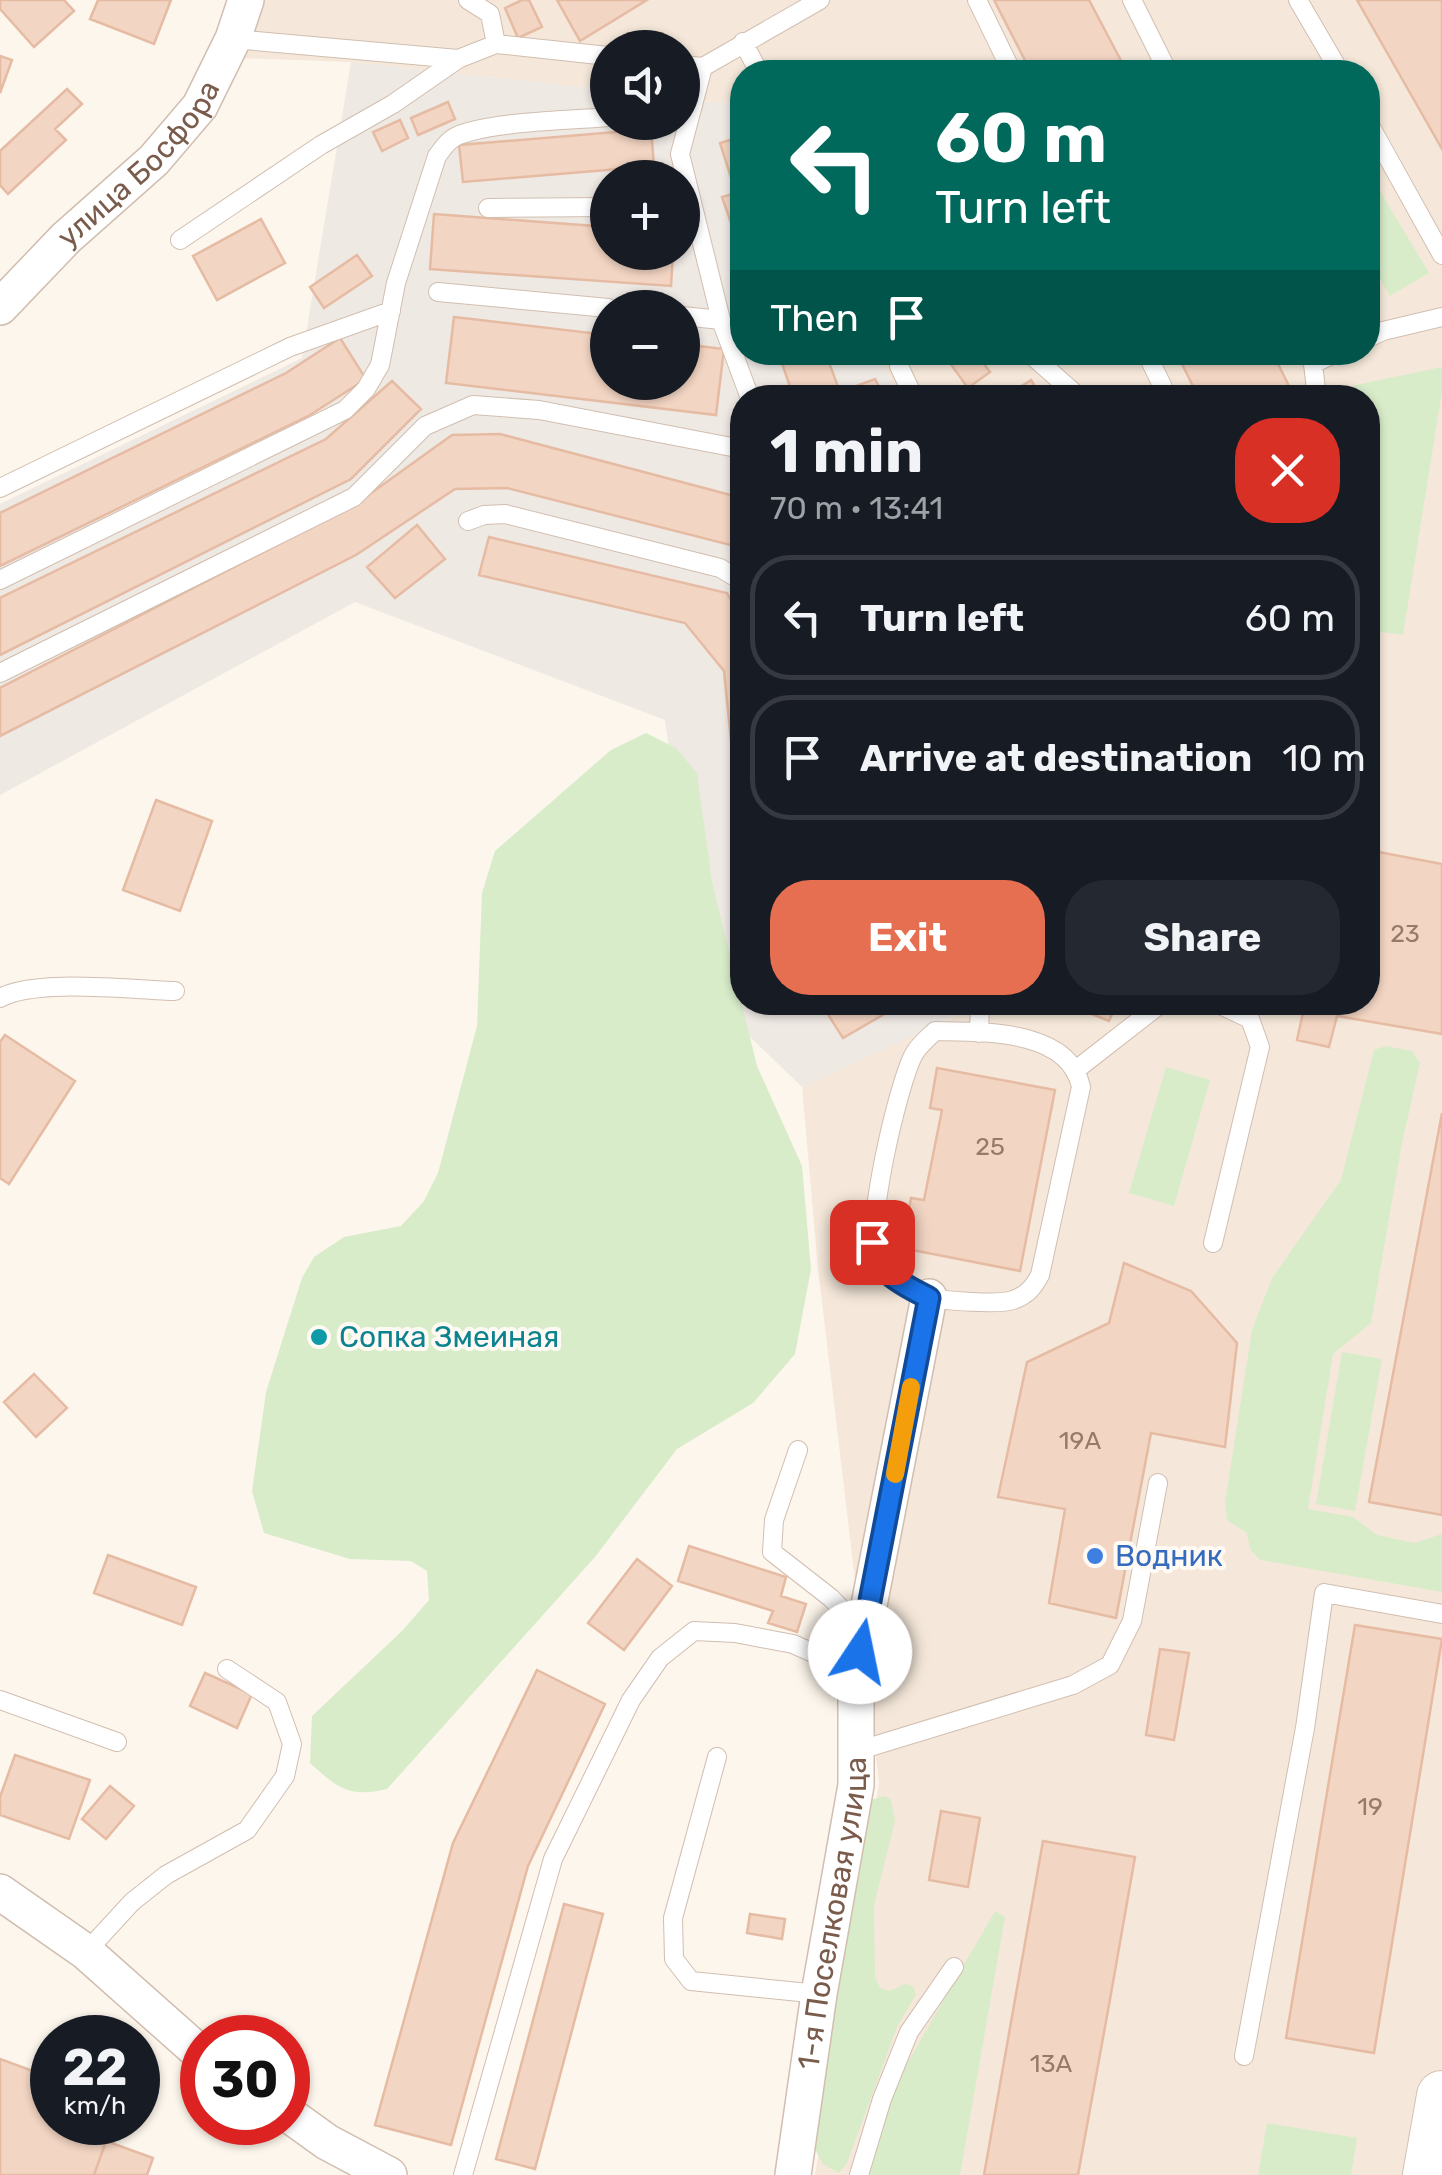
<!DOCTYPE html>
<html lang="en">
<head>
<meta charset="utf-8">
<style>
	body { margin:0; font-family:Rubik,sans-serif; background:#242831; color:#f1f3f6; height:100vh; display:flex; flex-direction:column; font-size:38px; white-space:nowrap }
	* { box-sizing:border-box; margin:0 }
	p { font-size:32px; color:#9ea1a6 }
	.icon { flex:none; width:55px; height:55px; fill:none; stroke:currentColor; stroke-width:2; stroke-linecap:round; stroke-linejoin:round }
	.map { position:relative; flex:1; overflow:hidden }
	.side { position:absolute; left:730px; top:385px; width:650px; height:630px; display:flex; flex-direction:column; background:#171b24; border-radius:40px; box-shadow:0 2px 8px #0004 }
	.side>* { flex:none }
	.banner { position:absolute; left:730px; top:60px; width:650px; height:305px; border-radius:40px; box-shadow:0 2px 8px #0004; background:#00695c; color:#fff; overflow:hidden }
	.fabs { position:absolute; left:590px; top:30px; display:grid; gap:20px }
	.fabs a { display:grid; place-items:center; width:110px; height:110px; border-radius:50%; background:#171b24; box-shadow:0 2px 8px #0004; font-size:50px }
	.speed { position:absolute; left:30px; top:2015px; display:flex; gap:20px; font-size:50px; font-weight:700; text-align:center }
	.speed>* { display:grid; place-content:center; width:130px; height:130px; border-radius:50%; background:#171b24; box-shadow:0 2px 8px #0004; line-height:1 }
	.speed small { font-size:25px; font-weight:400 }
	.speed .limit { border:15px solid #d22; background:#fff; color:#111 }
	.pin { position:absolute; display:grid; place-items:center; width:85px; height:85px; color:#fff; margin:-42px; border-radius:20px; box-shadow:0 5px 15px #0006 }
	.me { position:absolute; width:110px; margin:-55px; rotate:11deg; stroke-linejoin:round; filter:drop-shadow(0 0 8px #0008) }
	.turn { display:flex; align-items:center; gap:35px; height:210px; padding:0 40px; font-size:45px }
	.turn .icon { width:130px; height:130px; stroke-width:2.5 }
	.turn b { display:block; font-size:70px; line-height:85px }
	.then { display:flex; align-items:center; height:95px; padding:0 40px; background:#0003; gap:20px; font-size:38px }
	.round { display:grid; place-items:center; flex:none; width:105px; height:105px; border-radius:40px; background:#242831 }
	.overview { display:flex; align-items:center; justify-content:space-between; height:170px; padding:0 40px }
	h1 { font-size:60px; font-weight:700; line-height:75px }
	.primary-button { display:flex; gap:20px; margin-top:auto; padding:20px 40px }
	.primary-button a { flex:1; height:115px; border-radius:40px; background:#e76f51; color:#fff; font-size:40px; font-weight:700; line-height:115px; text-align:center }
	.primary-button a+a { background:#242831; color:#f1f3f6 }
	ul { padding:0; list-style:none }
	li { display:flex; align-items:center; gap:30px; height:125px; margin:0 20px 15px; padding:0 20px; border:5px solid #363941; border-radius:40px }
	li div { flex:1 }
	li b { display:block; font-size:38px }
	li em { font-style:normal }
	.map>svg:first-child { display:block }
	.residential { fill:#f5e8da }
	.industrial { fill:#efe9e4; fill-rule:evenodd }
	.green { fill:#d8ecc9 }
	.building { fill:#f3d5c3; stroke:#e6bba3; stroke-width:2.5 }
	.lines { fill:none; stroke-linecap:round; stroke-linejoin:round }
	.lane-casing { stroke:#d1beb0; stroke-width:20 }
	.street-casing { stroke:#d1beb0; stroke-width:38 }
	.secondary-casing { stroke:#d6c0b0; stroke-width:52 }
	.lane { stroke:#fff; stroke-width:18 }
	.street { stroke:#fff; stroke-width:35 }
	.secondary { stroke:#fff; stroke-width:50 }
	.route-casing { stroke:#114b97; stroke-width:25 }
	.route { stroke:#1a73e8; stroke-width:18 }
	.slow { stroke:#f59e0b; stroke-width:18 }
	.culture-dot { fill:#0f9aa8; stroke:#fffaf3; stroke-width:4 }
	.shop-dot { fill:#3f7fe0; stroke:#fffaf3; stroke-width:4 }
	.labels { text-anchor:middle; stroke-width:8; stroke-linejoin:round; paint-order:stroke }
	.number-label { font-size:25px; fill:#987a6a }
	.street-label { font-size:30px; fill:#7a5c4d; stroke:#fffaf3 }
	.culture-label { font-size:30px; fill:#0d838f; stroke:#fffaf3; text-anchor:start }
	.shop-label { font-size:30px; fill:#366cbe; stroke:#fffaf3; text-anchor:start }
</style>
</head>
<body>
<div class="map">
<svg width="1442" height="2175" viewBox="0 0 1442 2175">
	<rect width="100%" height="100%" fill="#fdf6ec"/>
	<path class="residential" d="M259,0H1442V2175H815L879,1783L818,1268L802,1087L984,1003L1368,1002V398L898,397L878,353L1368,352V72H742V112L733,104L683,99L682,48H608L607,90L351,62L238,58Z"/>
	<path class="industrial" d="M351,62L607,90L608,122H682L683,99L733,104L742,112V352L878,353L898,397L742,398V1002L984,1003L802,1087L700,989L665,720L355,602L0,795V504L302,358ZM608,178H682V252H608ZM608,308H682V382H608Z"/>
	<path class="green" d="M1368,171L1429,273L1390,296L1368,259Z
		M1442,367V391L1403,635L1368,630V398L1350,397L1351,386Z
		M646,733L676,748L697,773L712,882L757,1066L802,1166L811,1269L795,1354L753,1403L677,1449L595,1557L387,1789C348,1798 338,1788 310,1763L312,1716L402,1631L429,1600L427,1571L411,1561L350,1559L264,1533L252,1491L266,1392L302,1278L314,1257L344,1237L401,1226L424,1201L438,1173L477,1026L482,893L495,851L611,750Z
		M1386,1046L1412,1051L1420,1063L1402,1143L1371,1323L1333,1354L1308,1509L1353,1517L1377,1535L1414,1543L1442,1534V1592L1260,1560L1250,1549L1247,1533L1227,1520L1225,1502L1252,1330L1272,1278L1341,1180L1374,1050Z
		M1166,1067L1210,1080L1174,1206L1129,1193Z
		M1342,1352L1382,1359L1355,1511L1316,1504Z
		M885,1796L891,1800L895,1821L874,1905L875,1977L880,1988L890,1991L905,1984L913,1986L916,1994L897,2027L847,2163L839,2173L823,2164L812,2144L870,1800Z
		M995,1911L1005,1917L960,2175H868L896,2083Z
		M1267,2123L1357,2138L1351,2175H1258Z"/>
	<path class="building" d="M0,0H64L74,11L34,47L0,9Z
		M98,0H171L154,44L90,19Z
		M522,0H529L542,27L518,38L505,8Z
		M557,0H647L580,41Z
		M994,0H1089L1127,72H1031Z
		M1357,0H1442V149L1389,56Z
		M0,56L12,60L0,93Z
		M67,89L82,104L55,129L66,140L8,194L0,185V151Z
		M448,102L455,119L418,135L411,118Z
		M400,120L408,138L382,151L373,132Z
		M651,129L654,166L463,182L459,145Z
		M742,136V254L722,197L736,193L720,143Z
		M434,214L608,227V252H673L671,286L430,269Z
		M261,219L285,263L217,300L193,256Z
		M357,255L372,276L324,308L310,287Z
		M454,317L608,335V382H682V344L724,349L716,415L446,383Z
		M340,338L366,379L310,415L0,566V513L286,373Z
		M778,352H825L840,392L875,379L885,398H794Z
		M955,352H975L990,372L968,388L947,359Z
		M1176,352H1272L1293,394L1286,398H1199Z
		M1031,380L1042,398H1003Z
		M392,381L421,409L351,479L0,655V598L326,439Z
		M500,434L742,498V548L507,488L455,489L356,555L0,736V688L356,504L452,435Z
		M417,525L445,559L395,598L367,567Z
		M489,537L727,593L742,620V809L734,771L724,671L685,623L479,575Z
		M156,800L212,821L180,911L123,890Z
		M1368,850L1442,864V1034L1337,1016L1329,1047L1297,1040L1304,1008L1287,1005L1288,1002H1368Z
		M820,1002H905L843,1038Z
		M1091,1002H1117L1109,1021L1087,1012Z
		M5,1035L75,1081L9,1184L0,1178V1042Z
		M937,1068L1055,1090L1020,1271L902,1248L911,1198L924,1200L942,1110L930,1108Z
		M1442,1113V1515L1369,1502Z
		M1124,1263L1191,1291L1237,1343L1225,1447L1151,1433L1116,1618L1049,1603L1065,1509L998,1497L1027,1362L1109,1323Z
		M34,1374L67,1408L36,1437L4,1402Z
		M689,1546L786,1577L781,1596L806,1604L797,1632L768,1623L773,1611L678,1581Z
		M108,1555L196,1587L182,1625L94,1593Z
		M637,1559L672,1586L624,1650L588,1623Z
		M1355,1625L1442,1639L1374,2053L1286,2038Z
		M1160,1649L1189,1653L1174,1740L1146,1735Z
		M537,1670L605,1704L528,1866L451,2145L375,2125L453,1843Z
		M205,1673L252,1694L237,1728L190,1706Z
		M15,1755L90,1780L69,1839L0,1815V1797Z
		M110,1786L134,1806L106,1839L82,1819Z
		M941,1811L980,1818L968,1887L929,1880Z
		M1043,1841L1135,1857L1109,2005L1078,2175H984Z
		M564,1904L603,1914L535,2169L496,2159Z
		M750,1914L785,1919L782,1939L747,1933Z
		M0,2059L52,2078V2122H113L94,2175H0Z
		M106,2141L153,2158L147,2175H94Z"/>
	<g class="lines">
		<g class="lane-casing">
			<path id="lane" d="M468,0L490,14L496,44
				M977,0L1012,72
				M1132,0L1168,72
				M1298,0L1340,72
				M233,39L458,59L496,44L608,56
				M743,42L759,72
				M682,65L703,67L820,0
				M703,67L680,154L721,320L750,398
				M1368,122L1442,255
				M488,208L608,207
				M180,240L321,145L393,104L458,59
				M438,292L608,308
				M682,316L721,320
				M1368,338L1383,331L1442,317
				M1028,352L1080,398
				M1146,352L1168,398
				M1307,352L1313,364L1317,398
				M1313,364L1338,352
				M899,366L914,398
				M0,488L290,347L391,311
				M468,521L484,515L505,514L720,568L742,581
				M0,580L345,410L366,389L380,365L396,283L437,156C444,147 449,139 459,135C498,121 565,121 608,117
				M0,673L354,497L425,426L473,405L539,410L742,449
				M0,998C35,978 132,990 175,991
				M935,1031C983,1032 1069,1029 1081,1087L1040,1275C1033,1288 1027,1295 1013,1300C1000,1305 943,1301 929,1297C911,1293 888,1279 878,1263C862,1237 898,1083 914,1054C919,1045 928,1038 935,1031Z
				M979,1033L980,1002
				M1077,1069L1163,1002
				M1213,1243L1260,1047L1250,1019L1214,1002
				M798,1450L774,1520L772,1552L831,1598L864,1633
				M0,1700L117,1742
				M857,1751L1073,1685L1110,1665L1132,1621L1158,1483
				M717,1757L673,1918L674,1959L691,1981L819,1994
				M86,1952L132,1902L166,1875L247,1830L285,1776L292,1744L277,1702L227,1669
				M1244,2056L1305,1728L1324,1593L1442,1614
				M463,2175L553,1859L631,1700L660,1658L694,1631L735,1633L793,1644L856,1672
				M859,2175L882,2099L909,2032L954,1967"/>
		</g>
		<g class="street-casing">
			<g id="street">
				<path id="s1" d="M0,307L66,238L154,160L200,106L233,39L246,0"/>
				<path d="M0,1892L86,1952L202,2055"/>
				<path d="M288,2114L327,2142L389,2175"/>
				<path id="s2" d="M793,2175L819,1994L856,1785V1672L929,1297"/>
			</g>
		</g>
		<g class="secondary-casing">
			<path id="secondary" d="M1428,2175L1442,2096"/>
		</g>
		<use href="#lane" class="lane"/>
		<use href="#street" class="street"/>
		<use href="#secondary" class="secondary"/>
	</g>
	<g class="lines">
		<g class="route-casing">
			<path id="route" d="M860,1652L929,1298C900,1283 880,1275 872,1242"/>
		</g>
		<use href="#route" class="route"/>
		<path class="slow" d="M895,1474L911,1387"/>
	</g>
	<circle class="culture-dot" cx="319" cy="1337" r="10"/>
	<circle class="shop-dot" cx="1095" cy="1556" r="10"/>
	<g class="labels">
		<g class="number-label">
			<text x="1405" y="942">23</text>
			<text x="990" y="1155">25</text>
			<text x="1080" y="1449">19А</text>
			<text x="1370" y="1815">19</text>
			<text x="1051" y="2072">13А</text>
		</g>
		<g class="street-label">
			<text dy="10" stroke="none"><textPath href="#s1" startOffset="200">улица Босфора</textPath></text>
			<text dy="10" stroke="none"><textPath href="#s2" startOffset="265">1-я Поселковая улица</textPath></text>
		</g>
		<g class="culture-label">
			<text x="339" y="1347">Сопка Змеиная</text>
		</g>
		<g class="shop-label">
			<text x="1115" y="1566">Водник</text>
		</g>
	</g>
</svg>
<div class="fabs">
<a><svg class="icon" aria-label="sound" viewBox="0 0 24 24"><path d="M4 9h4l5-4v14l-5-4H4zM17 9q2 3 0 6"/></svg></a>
<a>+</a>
<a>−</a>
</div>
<div class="speed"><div>22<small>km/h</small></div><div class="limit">30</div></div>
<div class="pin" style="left:872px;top:1242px;background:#d93025"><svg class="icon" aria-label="arrive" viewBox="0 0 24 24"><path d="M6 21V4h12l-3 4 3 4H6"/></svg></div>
<svg class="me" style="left:860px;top:1652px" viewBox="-20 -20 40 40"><circle r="19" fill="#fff"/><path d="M0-13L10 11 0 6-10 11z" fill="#1a73e8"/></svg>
<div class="banner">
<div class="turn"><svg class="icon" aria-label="left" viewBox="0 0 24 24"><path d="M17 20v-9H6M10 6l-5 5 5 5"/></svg><div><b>60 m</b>Turn left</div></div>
<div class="then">Then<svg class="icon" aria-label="arrive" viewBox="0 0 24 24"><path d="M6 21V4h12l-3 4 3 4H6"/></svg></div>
</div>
<section class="side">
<div class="overview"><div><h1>1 min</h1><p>70 m · 13:41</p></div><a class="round" style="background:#d93025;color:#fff"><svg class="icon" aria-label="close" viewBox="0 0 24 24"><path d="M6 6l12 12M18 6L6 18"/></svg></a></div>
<ul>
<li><svg class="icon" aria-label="left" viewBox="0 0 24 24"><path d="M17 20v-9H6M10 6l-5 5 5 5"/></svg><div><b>Turn left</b></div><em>60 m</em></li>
<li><svg class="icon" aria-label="arrive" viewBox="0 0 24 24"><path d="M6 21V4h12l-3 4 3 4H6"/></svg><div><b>Arrive at destination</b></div><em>10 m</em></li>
</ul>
<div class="primary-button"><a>Exit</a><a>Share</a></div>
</section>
</div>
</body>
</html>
